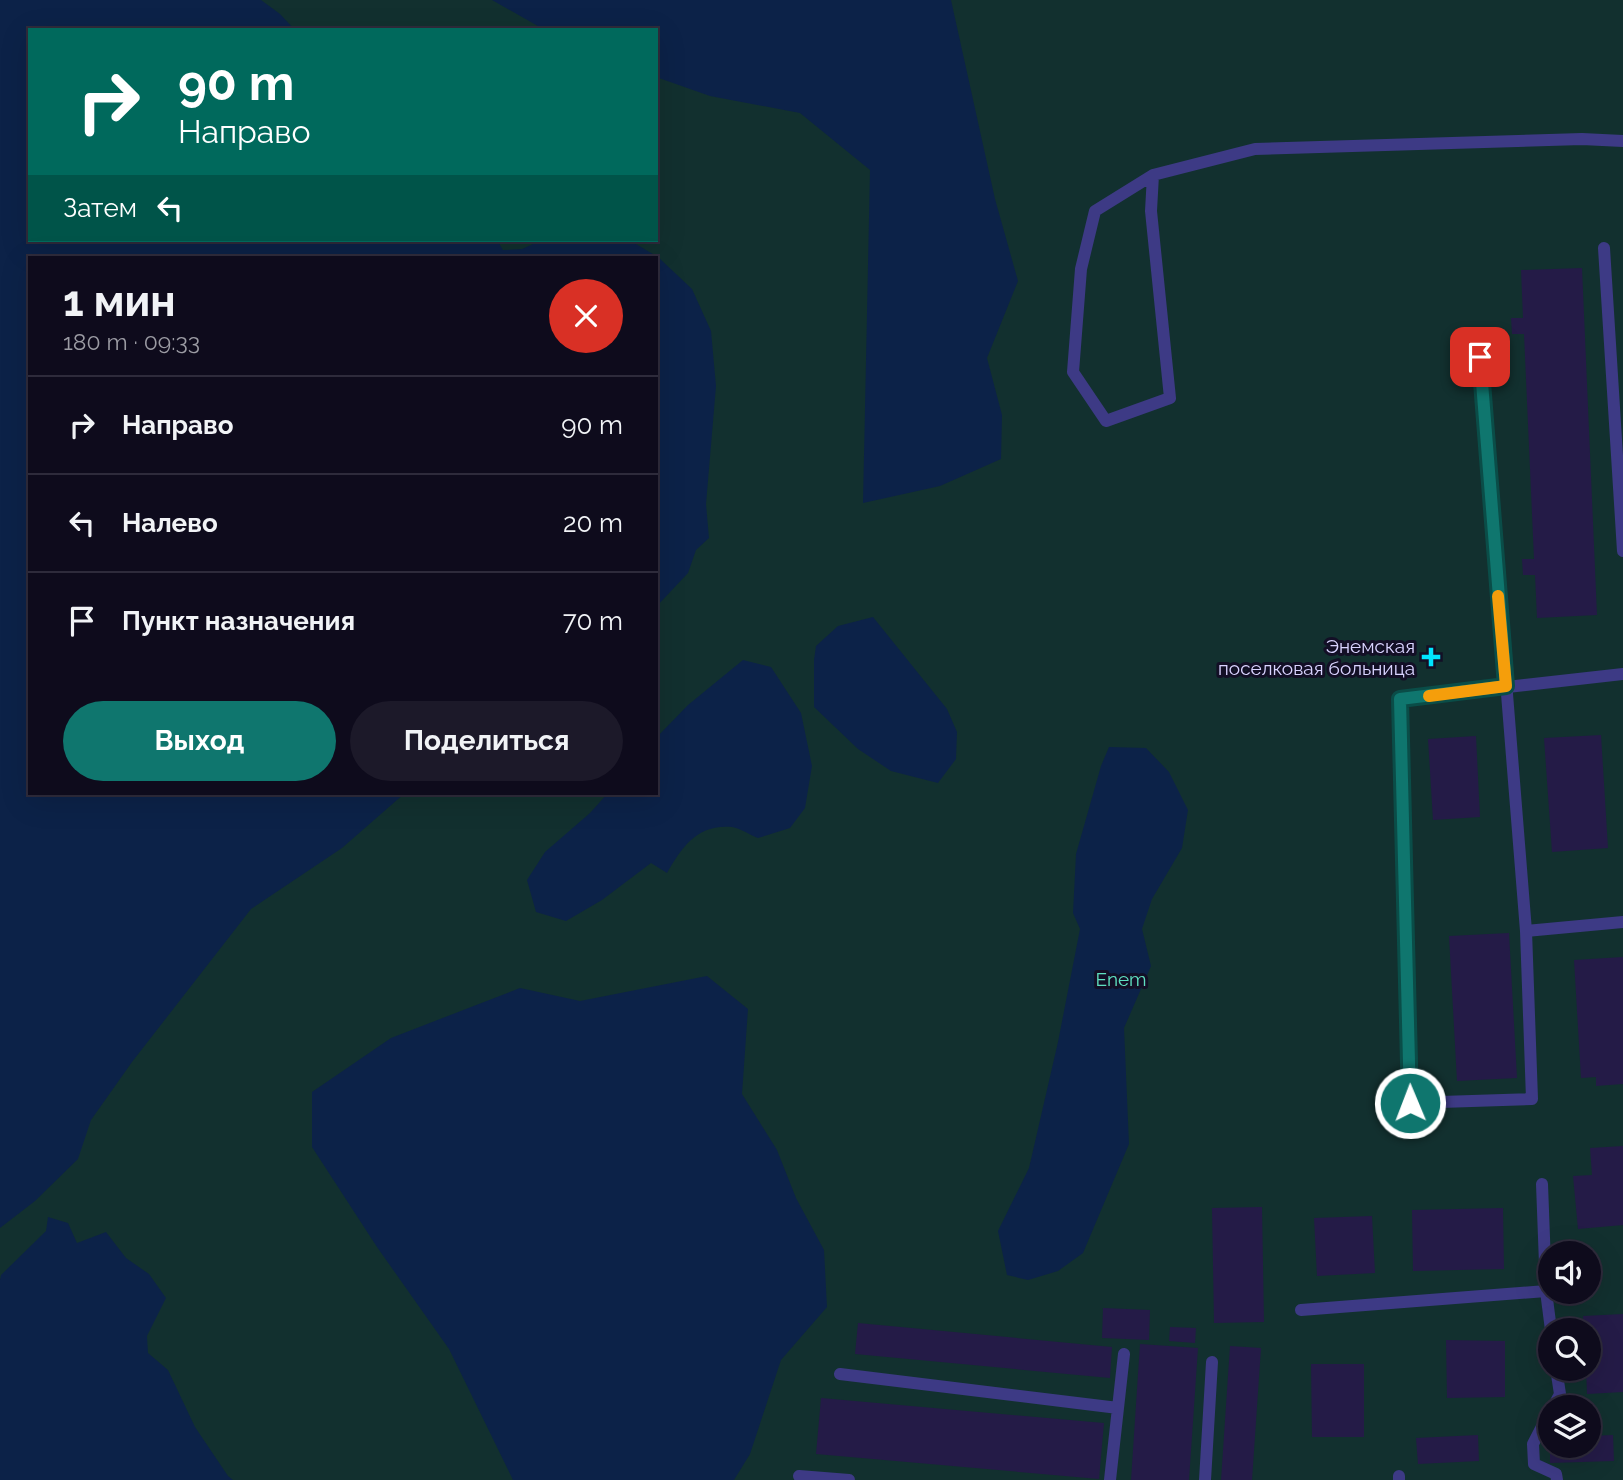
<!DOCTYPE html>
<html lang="ru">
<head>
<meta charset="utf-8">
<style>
	body { margin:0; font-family:Raleway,sans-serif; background:#1c1929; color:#f1f3f6; height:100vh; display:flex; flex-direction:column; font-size:26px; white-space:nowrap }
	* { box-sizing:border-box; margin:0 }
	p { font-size:23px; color:#9b9ba3 }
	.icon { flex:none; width:38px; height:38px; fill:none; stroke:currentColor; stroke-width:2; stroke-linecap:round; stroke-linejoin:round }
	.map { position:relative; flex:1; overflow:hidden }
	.drawer { position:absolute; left:28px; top:256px; width:630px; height:539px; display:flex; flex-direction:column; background:#0e0b1c; border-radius:0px; box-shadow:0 7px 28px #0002,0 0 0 2px #2e2b3b }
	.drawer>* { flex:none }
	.guide { position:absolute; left:28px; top:28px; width:630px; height:214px; border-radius:0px; box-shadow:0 7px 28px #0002,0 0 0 2px #2e2b3b; background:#00695c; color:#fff; overflow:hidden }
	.tools { position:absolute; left:1538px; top:1241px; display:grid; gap:14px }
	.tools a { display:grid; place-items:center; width:63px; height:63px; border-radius:50%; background:#0e0b1c; box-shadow:0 7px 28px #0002,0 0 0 2px #2e2b3b; font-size:35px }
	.pin { position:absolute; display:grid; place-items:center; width:60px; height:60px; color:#fff; margin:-30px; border-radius:14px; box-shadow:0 4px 10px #0006 }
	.me { position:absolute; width:77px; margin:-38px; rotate:359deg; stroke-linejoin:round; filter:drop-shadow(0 0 5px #0008) }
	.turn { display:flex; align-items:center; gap:24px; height:147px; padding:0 35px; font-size:32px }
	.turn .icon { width:91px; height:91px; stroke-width:2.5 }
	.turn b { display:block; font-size:49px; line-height:60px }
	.then { display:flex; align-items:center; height:66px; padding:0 35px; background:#0003; gap:14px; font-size:26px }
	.round { display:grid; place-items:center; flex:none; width:74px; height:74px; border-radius:37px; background:#1c1929 }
	.summary { display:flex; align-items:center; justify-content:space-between; height:119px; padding:0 35px }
	h1 { font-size:42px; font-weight:700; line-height:52px }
	.primary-button { display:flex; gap:14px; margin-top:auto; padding:14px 35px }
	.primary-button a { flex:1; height:80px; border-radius:42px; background:#0f766e; color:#fff; font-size:28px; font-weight:700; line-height:80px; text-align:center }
	.primary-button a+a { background:#1c1929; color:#f1f3f6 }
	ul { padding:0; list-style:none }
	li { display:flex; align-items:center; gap:21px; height:98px; padding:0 35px; border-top:2px solid #2e2b3b }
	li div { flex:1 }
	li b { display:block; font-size:26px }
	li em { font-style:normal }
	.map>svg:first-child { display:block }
	.green { fill:#12302f; fill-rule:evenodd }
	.water { fill:#0c2248 }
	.building { fill:#241b47 }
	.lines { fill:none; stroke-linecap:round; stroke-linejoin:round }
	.lane { stroke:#3d3a85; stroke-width:12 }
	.route-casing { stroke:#0a4d48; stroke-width:18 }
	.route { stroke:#0f766e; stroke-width:12 }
	.slow { stroke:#f59e0b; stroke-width:12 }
	.poi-dot { fill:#00e5ff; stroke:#130f26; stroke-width:2.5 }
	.labels { text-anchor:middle; stroke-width:6; stroke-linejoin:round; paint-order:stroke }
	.poi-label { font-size:19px; fill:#d9d4ff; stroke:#130f26; text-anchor:end }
	.park-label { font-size:19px; fill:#5fe0c0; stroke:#130f26 }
</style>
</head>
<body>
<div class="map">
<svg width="1623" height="1480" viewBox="0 0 1623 1480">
	<rect width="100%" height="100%" fill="#130f26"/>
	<path class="green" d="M0,0H1623V1480H0ZM30,30H656V240H30ZM30,257H656V793H30ZM1550,1253H1589V1292H1550ZM1550,1330H1589V1368H1550ZM1550,1407H1589V1446H1550Z"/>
	<path class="water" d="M0,0H261L280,14L295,30H30V240H497L503,250L522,249L542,240H629L658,257L692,289L711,331L716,386L706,504L709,538L696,550L688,573L656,607V257H30V793H405L342,848L251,909L132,1062L91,1120L78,1159L35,1201L0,1228Z
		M492,0H951L995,199L1018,281L987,358L1002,415L1001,459L940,486L863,503L870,170L800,113L710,96L656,77V30H545Z
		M873,617L947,709L957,732L956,759L938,783L891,771L858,749L814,707V660L816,646L838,626Z
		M743,660L771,667L801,713L812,766L805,808L790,828L758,838C750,835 740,828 732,827C697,824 682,847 667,873L651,863L602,900L566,921L536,912L527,880L545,852L590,813L608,793H656V738L688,705Z
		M1109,747L1146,748L1169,772L1188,810L1182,848L1152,899L1142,929L1151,966L1124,1028L1129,1144L1083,1253L1058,1271L1028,1280L1007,1275L998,1231L1029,1168L1058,1042L1080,929L1073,913L1076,854L1101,766Z
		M707,976L748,1009L742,1094L777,1150L796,1198L824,1250L827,1307L781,1360L750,1454L734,1480H513L449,1349L377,1247L312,1147V1092L391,1038L520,988L580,1001Z
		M48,1217L68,1223L77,1243L106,1232L126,1258L149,1274L166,1298L147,1336L148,1353L168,1370L195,1427L228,1476L233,1480H0V1280L1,1275L46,1231Z"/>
	<path class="building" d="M1582,268L1597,615L1537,618L1535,575H1523L1522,559H1534L1524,334H1512L1511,318H1523L1521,270Z
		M1601,735L1608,848L1552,852L1544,738Z
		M1476,736L1480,817L1433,820L1428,739Z
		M1509,933L1517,1078L1457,1081L1449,936Z
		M1623,957V1084L1596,1086V1077L1581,1078L1574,960Z
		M1623,1146V1225L1578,1229L1573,1176L1592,1175L1590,1148Z
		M1262,1207L1264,1322L1214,1323L1212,1208Z
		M1503,1208L1504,1269L1413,1271L1412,1210Z
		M1372,1216L1375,1273L1317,1276L1314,1218Z
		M1103,1308L1150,1310L1149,1340L1102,1338Z
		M1623,1314V1392L1587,1394L1586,1368H1589V1330H1584L1583,1316Z
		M858,1323L1112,1347L1110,1378L855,1354Z
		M1170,1327L1196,1328L1195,1343L1169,1341Z
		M1446,1340L1505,1341V1397L1447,1398Z
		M1140,1344L1198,1348L1189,1480H1131Z
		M1230,1346L1261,1348L1252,1480H1221Z
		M1311,1364H1364V1437H1312Z
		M821,1398L1104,1423L1099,1479L816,1454Z
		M1478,1435L1479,1461L1418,1464L1416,1438Z
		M1613,1435L1614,1461L1550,1463V1446H1589V1436Z"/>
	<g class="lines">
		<path class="lane" d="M1153,175L1095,211L1081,269L1073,372L1106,421L1170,398L1151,211L1153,175L1255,149L1582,139L1623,141
			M1604,248L1623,551
			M1480,357L1526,931L1532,1099L1410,1103L1400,699L1623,674
			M1526,931L1623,922
			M1542,1184L1546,1291L1551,1330
			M1301,1310L1546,1291
			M840,1374L1118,1408
			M1553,1407L1560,1394L1556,1368
			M1550,1411L1533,1444L1534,1464L1556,1474L1557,1480
			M799,1476L849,1480
			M1399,1476V1480
			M1110,1480L1124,1354
			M1205,1480L1212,1362"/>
	</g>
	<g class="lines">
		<g class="route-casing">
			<path id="route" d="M1410,1103L1400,699L1506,686L1480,357"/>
		</g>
		<use href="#route" class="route"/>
		<path class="slow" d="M1429,696L1506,686L1498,596"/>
	</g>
	<path class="poi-dot" d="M1427.5 646.5h7v7h7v7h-7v7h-7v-7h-7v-7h7z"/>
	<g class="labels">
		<g class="poi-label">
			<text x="1415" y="653">Энемская<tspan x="1415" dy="22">поселковая больница</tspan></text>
		</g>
		<g class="park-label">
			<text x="1121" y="986">Enem</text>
		</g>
	</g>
</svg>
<div class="tools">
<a><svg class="icon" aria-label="sound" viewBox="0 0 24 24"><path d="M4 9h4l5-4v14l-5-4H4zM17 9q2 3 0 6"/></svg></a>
<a><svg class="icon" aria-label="search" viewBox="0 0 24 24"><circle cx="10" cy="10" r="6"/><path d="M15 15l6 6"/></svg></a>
<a><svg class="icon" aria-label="layers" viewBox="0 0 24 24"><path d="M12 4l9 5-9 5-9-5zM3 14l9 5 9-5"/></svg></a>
</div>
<div class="pin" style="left:1480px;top:357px;background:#d93025"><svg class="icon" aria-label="arrive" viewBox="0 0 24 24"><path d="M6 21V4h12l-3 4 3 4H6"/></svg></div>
<svg class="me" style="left:1410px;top:1103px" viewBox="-20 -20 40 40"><circle r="17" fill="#0f766e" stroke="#fff" stroke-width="3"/><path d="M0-11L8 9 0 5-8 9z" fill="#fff"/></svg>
<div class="guide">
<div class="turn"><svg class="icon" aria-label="right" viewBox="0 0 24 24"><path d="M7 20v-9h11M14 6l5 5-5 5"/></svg><div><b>90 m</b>Направо</div></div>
<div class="then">Затем<svg class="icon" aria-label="left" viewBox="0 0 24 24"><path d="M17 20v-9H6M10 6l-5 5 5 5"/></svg></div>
</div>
<section class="drawer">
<div class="summary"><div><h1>1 мин</h1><p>180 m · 09:33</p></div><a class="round" style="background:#d93025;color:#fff"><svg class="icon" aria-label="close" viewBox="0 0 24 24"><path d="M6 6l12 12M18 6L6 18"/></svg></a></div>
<ul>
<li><svg class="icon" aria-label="right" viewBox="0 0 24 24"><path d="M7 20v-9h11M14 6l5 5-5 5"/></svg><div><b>Направо</b></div><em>90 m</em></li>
<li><svg class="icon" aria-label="left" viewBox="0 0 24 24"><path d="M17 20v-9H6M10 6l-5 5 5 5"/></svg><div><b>Налево</b></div><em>20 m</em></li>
<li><svg class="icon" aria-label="arrive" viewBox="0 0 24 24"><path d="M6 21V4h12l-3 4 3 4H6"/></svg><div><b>Пункт назначения</b></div><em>70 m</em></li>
</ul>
<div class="primary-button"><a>Выход</a><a>Поделиться</a></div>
</section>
</div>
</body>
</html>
